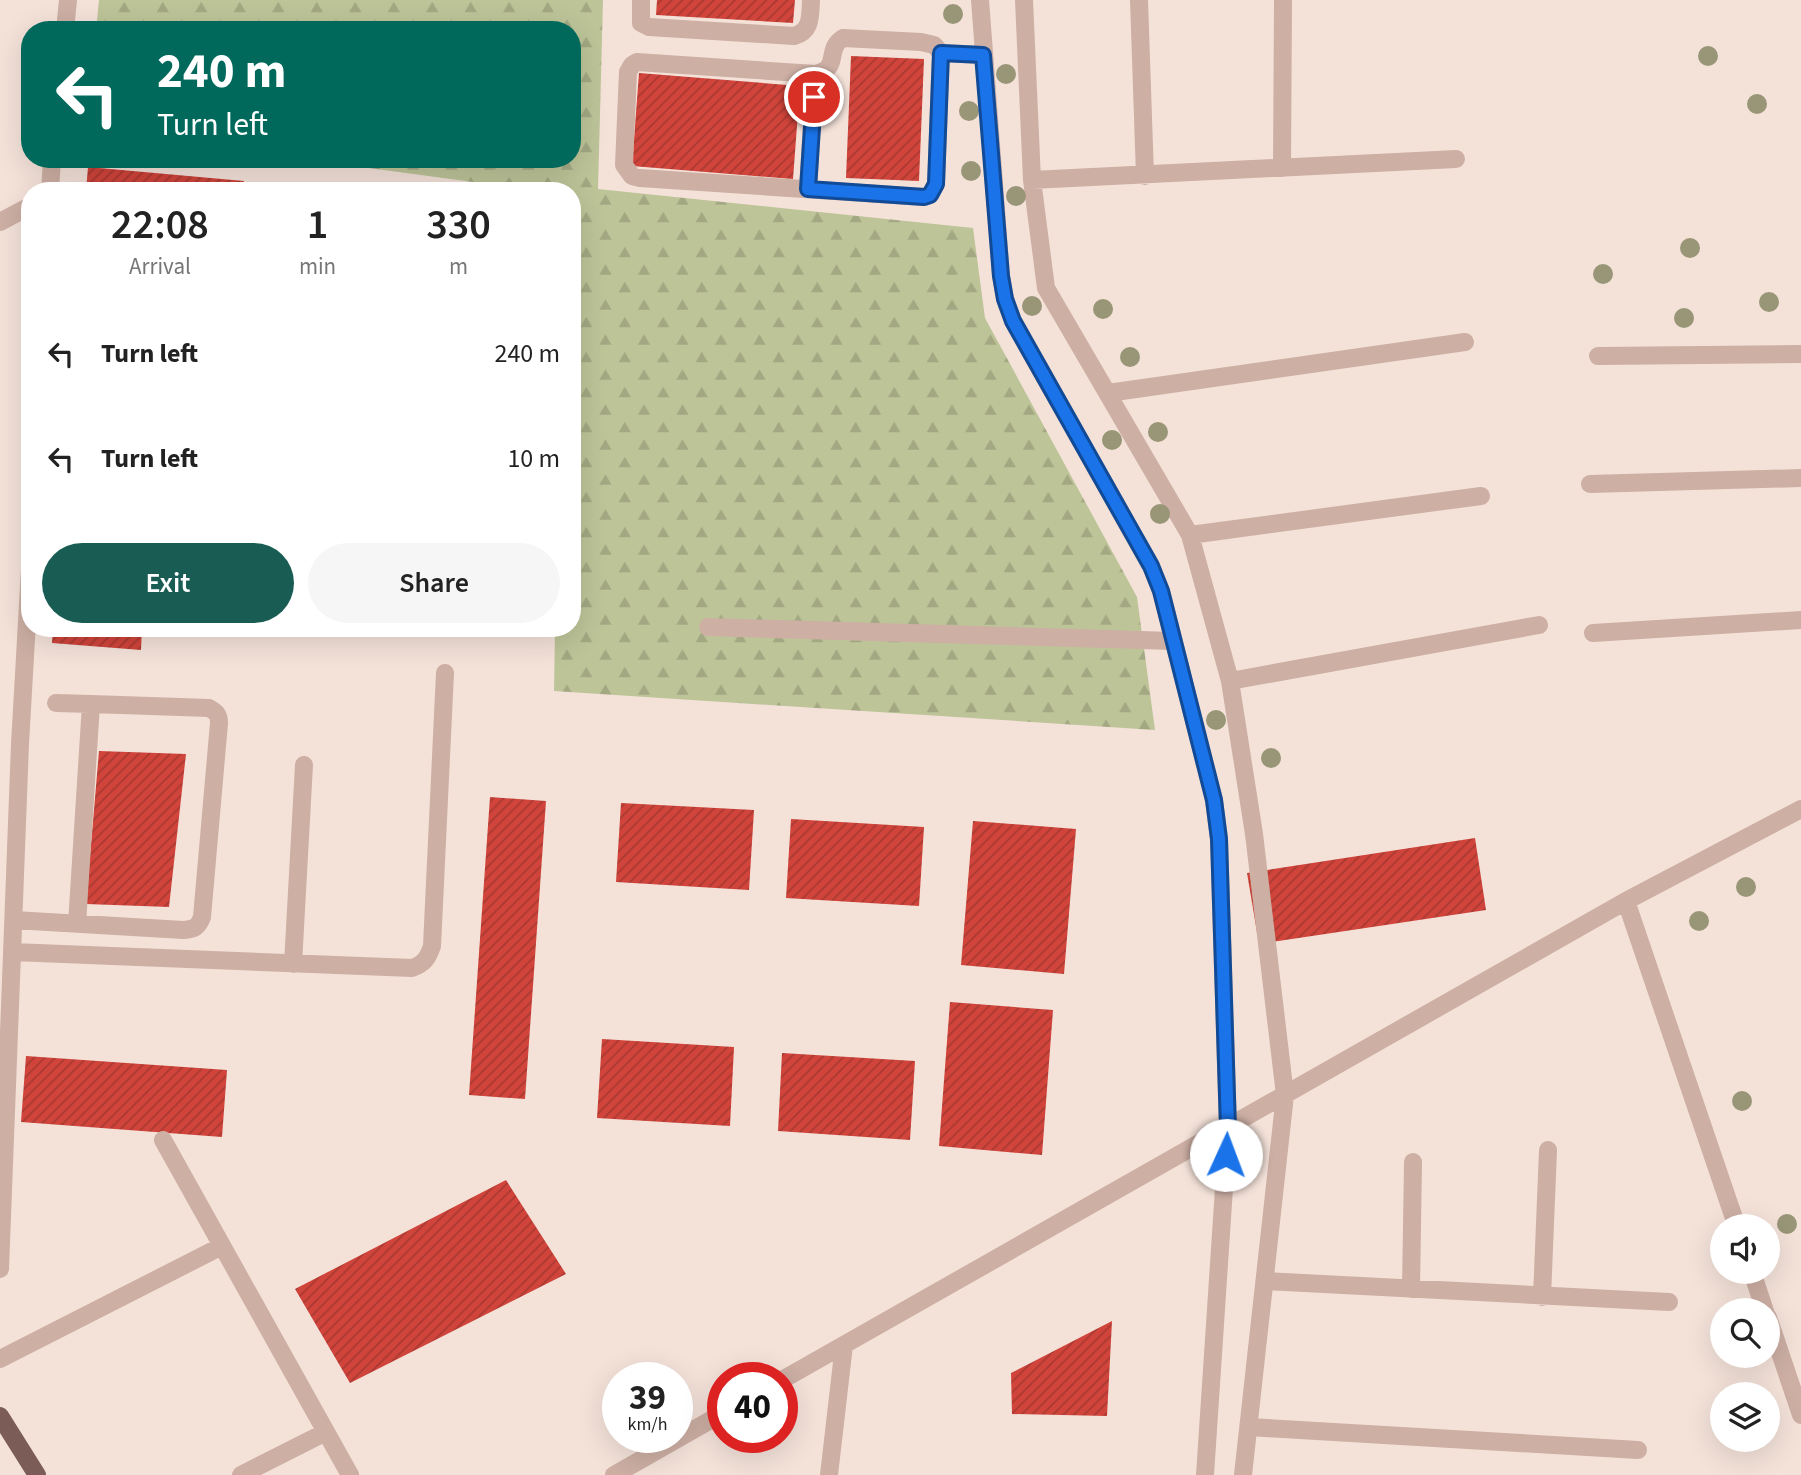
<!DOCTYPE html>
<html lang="en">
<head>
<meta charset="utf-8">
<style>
	body { margin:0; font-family:"Source Sans 3",sans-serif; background:#f6f6f6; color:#222; height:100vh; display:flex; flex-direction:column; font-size:26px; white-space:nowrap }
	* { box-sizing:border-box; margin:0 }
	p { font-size:23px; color:#767676 }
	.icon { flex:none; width:38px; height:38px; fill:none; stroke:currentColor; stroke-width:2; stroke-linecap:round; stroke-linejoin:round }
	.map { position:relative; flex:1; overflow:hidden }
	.panel { position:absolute; left:21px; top:182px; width:560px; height:455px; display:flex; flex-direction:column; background:#fff; border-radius:28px; box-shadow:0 7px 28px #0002 }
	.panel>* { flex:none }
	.top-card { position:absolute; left:21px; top:21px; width:560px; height:147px; border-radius:28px; box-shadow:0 7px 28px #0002; background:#00695c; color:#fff; overflow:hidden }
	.fabs { position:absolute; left:1710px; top:1214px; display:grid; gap:14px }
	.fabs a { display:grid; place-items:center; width:70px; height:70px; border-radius:50%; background:#fff; box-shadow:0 7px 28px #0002; font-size:35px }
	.speed { position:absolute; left:602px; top:1362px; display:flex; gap:14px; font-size:35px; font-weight:700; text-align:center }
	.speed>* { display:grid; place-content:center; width:91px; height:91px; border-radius:50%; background:#fff; box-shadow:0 7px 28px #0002; line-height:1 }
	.speed small { font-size:18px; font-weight:400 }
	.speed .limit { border:10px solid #d22; background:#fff; color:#111 }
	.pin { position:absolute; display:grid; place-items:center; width:60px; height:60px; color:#fff; margin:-30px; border:4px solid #fff; border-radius:50%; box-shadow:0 2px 7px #0007 }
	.me { position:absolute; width:77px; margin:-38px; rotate:2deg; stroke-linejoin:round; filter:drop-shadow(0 0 5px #0008) }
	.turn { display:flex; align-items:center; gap:24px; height:147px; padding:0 21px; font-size:32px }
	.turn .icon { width:91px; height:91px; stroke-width:2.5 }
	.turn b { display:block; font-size:49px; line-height:60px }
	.eta { display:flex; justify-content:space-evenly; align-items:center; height:119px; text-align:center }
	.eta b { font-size:42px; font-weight:600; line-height:49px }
	.button { display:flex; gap:14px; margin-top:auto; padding:14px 21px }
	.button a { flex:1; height:80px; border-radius:42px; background:#185c54; color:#fff; font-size:28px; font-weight:600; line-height:80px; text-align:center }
	.button a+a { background:#f6f6f6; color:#222 }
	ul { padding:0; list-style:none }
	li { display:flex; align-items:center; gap:21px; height:105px; padding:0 21px }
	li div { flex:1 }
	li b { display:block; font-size:26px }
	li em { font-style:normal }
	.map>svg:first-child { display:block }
	.forest { fill:url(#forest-firs) }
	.building { fill:url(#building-hatch) }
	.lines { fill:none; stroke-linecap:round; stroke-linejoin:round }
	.minor { stroke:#cdafa4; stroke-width:18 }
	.major { stroke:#7b5c56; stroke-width:18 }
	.tree { fill:#999678 }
	.route-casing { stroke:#114b97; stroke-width:18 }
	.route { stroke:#1a73e8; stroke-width:12 }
</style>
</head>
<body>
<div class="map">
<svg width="1801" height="1475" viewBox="0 0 1801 1475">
	<defs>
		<pattern id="forest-firs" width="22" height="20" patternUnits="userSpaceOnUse" patternTransform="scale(1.75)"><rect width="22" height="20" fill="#bdc498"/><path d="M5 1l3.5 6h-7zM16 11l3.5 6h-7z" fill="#a3a883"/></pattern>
		<pattern id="building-hatch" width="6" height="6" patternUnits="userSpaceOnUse" patternTransform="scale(1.75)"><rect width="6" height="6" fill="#d0443b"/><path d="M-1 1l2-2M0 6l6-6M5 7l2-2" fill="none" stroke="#aa3931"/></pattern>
	</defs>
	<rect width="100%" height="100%" fill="#f4e2d9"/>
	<path class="forest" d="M99,0H603L598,189L973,228L985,318L1137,597L1155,730L554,691L555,628H572V191H540L302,159H572V30H96Z"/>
	<path class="building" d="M657,0H795L793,23L656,15Z
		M851,56L924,59L919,181L846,178Z
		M639,73L800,86L793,179L632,166Z
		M88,167L244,181L243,191H86Z
		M53,628H142L141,650L52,643Z
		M304,628H345L344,633L303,630Z
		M99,751L186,754L169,907L86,904Z
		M490,797L546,801L525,1099L469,1095Z
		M621,803L754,810L749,890L616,882Z
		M791,819L924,827L919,906L786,898Z
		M973,821L1076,829L1064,974L961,965Z
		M1475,838L1486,910L1259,944L1247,873Z
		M950,1002L1053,1010L1042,1155L939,1146Z
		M602,1039L734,1047L730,1126L597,1118Z
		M782,1053L915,1061L910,1140L778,1131Z
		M26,1056L227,1070L222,1137L21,1122Z
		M506,1180L566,1274L350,1383L295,1289Z
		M1112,1321L1107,1416L1012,1414L1011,1373Z"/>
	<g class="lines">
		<path class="minor" d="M641,0V23L649,27L794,36C812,31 810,16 811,0
			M980,0L1001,276L1005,299L1013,321L1151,566L1161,591L1214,800L1219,839L1228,1128L1205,1475
			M1024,0L1032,180L1046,288L1190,535L1230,681L1254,834L1285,1095L1243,1475
			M1139,0L1145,176
			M65,30L68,0
			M941,53L983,55
			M1282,168L1283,0
			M1032,180L1456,159
			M808,189L815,74L637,62L632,65L628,72L624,165L632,176L640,178L924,197L930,195L936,184L941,53L934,45L921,42L843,38C824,50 842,68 815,74
			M50,191L52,159
			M0,222L30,206
			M1598,356L1801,354
			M1108,393L1465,342
			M1590,484L1801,478
			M1190,535L1481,496
			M708,627L1173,641
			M1593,633L1801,620
			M1230,681L1539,625
			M56,703L91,704
			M1626,901L1737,1227
			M14,920C70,923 127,927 183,930C194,929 198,928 202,917L219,723C219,714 216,712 209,708L91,704L77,924
			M13,952L412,968C424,964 428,958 432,946L445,673
			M293,964L304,765
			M163,1140L350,1475
			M0,1269L20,744L30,569
			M1752,1272L1765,1311
			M1265,1281L1669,1302
			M1411,1289L1413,1162
			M1542,1297L1548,1150
			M1768,1317L1801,1415
			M0,1359L222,1246
			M782,1380L1626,901L1801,809
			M1249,1427L1638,1450
			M241,1475L326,1432
			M614,1475L723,1413
			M829,1475L844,1345"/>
		<path class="major" d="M0,1416L37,1475"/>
	</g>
	<g class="tree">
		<circle cx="953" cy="14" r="10"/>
		<circle cx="1708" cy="56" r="10"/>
		<circle cx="1006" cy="74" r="10"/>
		<circle cx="1757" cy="104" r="10"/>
		<circle cx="969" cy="111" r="10"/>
		<circle cx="971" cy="171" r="10"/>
		<circle cx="1016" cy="196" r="10"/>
		<circle cx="1690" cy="248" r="10"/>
		<circle cx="1603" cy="274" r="10"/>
		<circle cx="1769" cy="302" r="10"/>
		<circle cx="1032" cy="306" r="10"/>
		<circle cx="1103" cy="309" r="10"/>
		<circle cx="1684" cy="318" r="10"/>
		<circle cx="1130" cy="357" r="10"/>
		<circle cx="1158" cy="432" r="10"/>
		<circle cx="1112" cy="440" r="10"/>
		<circle cx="1160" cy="514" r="10"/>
		<circle cx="1216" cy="720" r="10"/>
		<circle cx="1271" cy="758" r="10"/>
		<circle cx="1746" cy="887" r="10"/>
		<circle cx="1699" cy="921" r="10"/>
		<circle cx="1742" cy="1101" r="10"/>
		<circle cx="1787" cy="1224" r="10"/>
	</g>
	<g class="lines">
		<g class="route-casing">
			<path id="route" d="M814,97L808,189L924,197L930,195L936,184L941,53L983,55L1001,276L1005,299L1013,321L1151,566L1161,591L1214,800L1219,839L1228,1128L1226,1155"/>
		</g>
		<use href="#route" class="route"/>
	</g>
</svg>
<div class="fabs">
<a><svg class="icon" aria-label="sound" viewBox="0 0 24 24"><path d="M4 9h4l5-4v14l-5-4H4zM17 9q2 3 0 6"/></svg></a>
<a><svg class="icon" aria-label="search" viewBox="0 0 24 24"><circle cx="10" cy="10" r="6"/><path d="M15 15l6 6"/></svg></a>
<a><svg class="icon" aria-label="layers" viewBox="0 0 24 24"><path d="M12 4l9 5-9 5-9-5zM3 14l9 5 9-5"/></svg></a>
</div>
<div class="speed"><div>39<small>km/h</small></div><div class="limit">40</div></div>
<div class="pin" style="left:814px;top:97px;background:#d93025"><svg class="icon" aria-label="arrive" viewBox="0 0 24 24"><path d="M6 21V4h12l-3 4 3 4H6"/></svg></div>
<svg class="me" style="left:1226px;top:1155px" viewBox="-20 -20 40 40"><circle r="19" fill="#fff"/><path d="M0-13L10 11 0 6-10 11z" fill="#1a73e8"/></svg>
<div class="top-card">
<div class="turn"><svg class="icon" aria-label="left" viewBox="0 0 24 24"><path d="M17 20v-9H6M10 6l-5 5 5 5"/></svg><div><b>240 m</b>Turn left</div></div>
</div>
<section class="panel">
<div class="eta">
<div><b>22:08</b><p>Arrival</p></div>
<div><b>1</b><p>min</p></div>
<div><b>330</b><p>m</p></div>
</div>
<ul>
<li><svg class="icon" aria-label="left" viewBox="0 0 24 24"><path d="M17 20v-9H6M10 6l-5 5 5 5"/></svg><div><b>Turn left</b></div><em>240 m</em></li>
<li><svg class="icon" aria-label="left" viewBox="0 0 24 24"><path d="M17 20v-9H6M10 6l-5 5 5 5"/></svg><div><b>Turn left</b></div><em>10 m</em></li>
</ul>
<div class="button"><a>Exit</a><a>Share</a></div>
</section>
</div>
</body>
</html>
